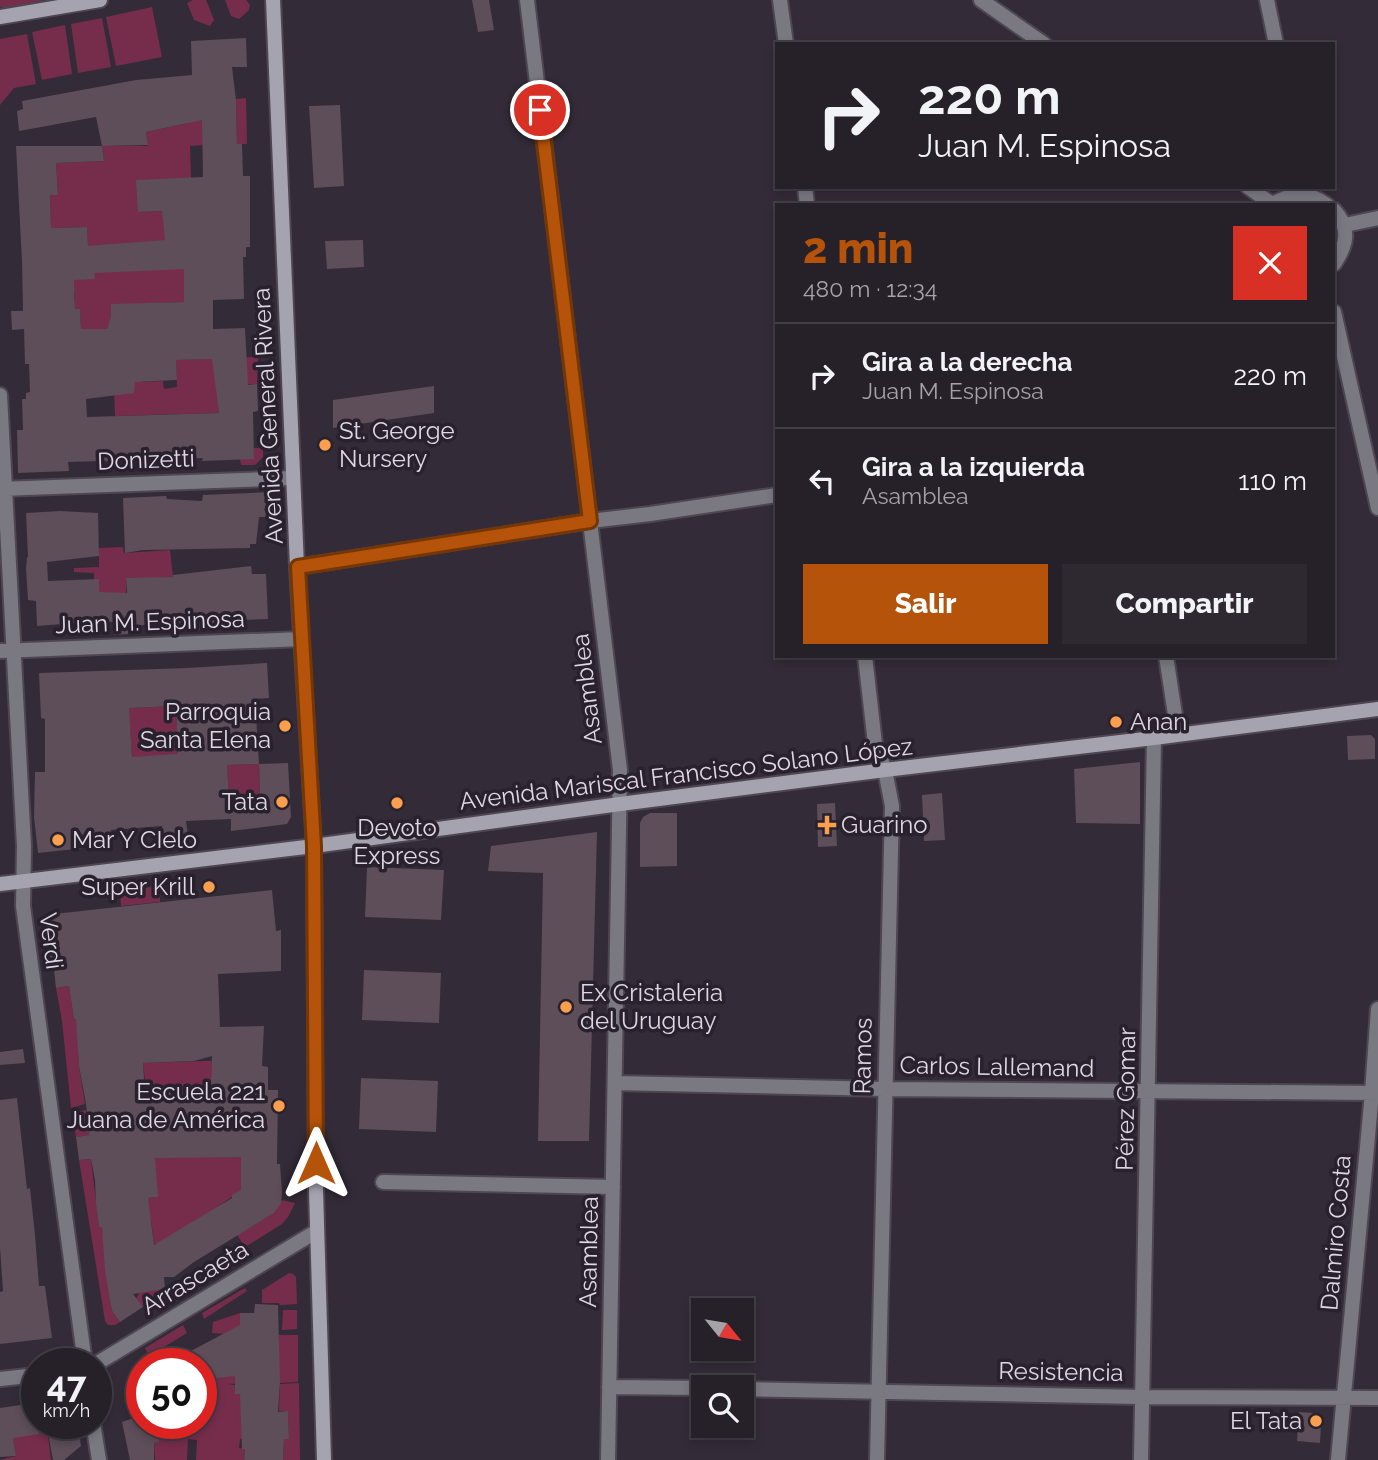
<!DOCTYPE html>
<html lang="es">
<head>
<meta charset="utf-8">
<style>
	body { margin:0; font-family:Raleway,sans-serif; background:#2e2831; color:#f1f3f6; height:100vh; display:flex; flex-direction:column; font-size:26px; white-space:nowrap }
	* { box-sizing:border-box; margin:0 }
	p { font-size:23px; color:#a4a3a8 }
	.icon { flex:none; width:38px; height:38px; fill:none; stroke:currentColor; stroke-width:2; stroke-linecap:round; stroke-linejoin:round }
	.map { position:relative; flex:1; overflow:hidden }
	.side { position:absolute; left:775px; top:203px; width:560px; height:455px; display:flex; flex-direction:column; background:#262029; border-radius:0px; box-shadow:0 4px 10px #0003,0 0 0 2px #423e46 }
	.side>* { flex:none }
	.top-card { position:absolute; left:775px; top:42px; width:560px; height:147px; border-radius:0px; box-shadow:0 4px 10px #0003,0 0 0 2px #423e46; background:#262029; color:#f1f3f6; overflow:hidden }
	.needle { width:46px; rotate:120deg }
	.controls { position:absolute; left:691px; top:1298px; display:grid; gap:14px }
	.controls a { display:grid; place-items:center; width:63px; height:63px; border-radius:0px; background:#262029; box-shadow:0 4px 10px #0003,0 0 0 2px #423e46; font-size:35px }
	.speed { position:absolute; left:21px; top:1348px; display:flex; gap:14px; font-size:35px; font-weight:700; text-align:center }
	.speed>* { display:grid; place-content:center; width:91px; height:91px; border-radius:50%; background:#262029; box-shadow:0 4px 10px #0003,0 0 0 2px #423e46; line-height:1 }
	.speed small { font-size:18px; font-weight:400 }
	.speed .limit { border:10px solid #d22; background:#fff; color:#111 }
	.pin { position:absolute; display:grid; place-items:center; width:60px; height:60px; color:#fff; margin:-30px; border:4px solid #fff; border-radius:50%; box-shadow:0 2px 7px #0007 }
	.me { position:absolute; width:77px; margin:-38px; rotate:0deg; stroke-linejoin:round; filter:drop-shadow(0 0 5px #0008) }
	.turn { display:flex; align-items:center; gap:24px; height:147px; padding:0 28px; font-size:32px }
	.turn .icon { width:91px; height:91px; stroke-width:2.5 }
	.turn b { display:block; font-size:49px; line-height:60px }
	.round { display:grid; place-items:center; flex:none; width:74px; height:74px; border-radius:0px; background:#2e2831 }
	.head { display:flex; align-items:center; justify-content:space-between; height:119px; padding:0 28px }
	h1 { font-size:42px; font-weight:800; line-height:52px; color:#b45309 }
	.primary-button { display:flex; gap:14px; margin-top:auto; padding:14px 28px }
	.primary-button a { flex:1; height:80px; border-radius:0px; background:#b45309; color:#fff; font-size:28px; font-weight:800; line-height:80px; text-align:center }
	.primary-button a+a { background:#2e2831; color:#f1f3f6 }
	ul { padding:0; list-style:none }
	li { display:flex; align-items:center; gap:21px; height:105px; padding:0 28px; border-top:2px solid #423e46 }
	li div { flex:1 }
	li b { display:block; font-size:26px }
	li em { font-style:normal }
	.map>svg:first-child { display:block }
	.green { fill:#762d4c }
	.building { fill:#5d4e59; fill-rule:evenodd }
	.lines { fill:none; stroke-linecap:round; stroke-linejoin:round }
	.street-casing { stroke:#4e4752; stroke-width:18 }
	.secondary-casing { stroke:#4e4752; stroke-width:18 }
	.street { stroke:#7a7981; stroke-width:14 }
	.secondary { stroke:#a5a3af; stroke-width:14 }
	.route-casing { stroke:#753606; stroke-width:18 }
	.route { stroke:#b45309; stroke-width:12 }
	.poi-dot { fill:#f99f4d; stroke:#29212d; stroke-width:2.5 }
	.labels { text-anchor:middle; stroke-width:7; stroke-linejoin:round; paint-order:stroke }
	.street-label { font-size:24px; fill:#ded8e1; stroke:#29212d }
	.poi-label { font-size:24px; fill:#ded8e1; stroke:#29212d; text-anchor:start }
</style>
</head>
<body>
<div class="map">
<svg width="1378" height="1460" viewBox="0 0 1378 1460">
	<rect width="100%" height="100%" fill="#332b37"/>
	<path class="green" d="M0,0H45L6,8L0,7Z
		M193,0H206L214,20L210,26L194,20L187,3Z
		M225,0H246L250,5L249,10L239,19L231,16Z
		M152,7L162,57L116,66L106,17Z
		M102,18L111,67L78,73L71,24Z
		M65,25L72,74L42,80L32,32Z
		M27,34L36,84L14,88L0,105V39Z
		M246,98L247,144H237L236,99Z
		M207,116L205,145L190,146L191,178L138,212L162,211L184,269V302L111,305L113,362L97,329H81L80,309H75V293H53L61,261L94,279V260H88L87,227L51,228L50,195H58L56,163L104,161L102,146H148L146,132L184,124Z
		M258,357L257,384L216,386L219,413L115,416L114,389L135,362H141L142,382L163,381L164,389L177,387L176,360Z
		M254,448H263V457L255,465H241L240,459H254Z
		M123,547L124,553L170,550L173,577L126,580V593H111L87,621L76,623L75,590L94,589V573L74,572V568L99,567V548Z
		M176,706L178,752L209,765L133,767L130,729L106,709Z
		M259,764L260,796L229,797L227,765Z
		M160,886V902L121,906L120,891Z
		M69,986L74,1020H79L78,1043L79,1066L85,1104L71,1108L62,1021L56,988Z
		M234,1060L211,1090L147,1093L144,1082L146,1103L122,1085L145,1081L143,1063Z
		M86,1110L89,1135L76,1137L72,1113Z
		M132,1153L241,1157V1173L247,1174L246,1187L165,1243L154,1244L151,1220H136L149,1193L150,1198L158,1197Z
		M91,1159L99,1227H102L112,1311L120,1322L115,1325H108L105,1321L79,1160Z
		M282,1200L295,1203L288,1217L282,1224L245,1247L237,1235L274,1213Z
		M289,1273L293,1274L296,1277L297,1304L280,1305L279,1303H262V1290Z
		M245,1288L247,1291L204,1319L202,1313Z
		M164,1289L165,1295L143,1307L136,1299L139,1293Z
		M283,1310H297V1329L282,1330Z
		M240,1313L241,1358L257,1383L228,1384L235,1385V1394H241L249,1438L240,1439L239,1448L245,1449L244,1460H196L197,1440L188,1439L187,1460H155L154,1443L158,1442L156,1427L163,1425V1423L187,1424V1423H201V1380L214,1379L223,1334H226L212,1333L213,1322Z
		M183,1325L187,1333L149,1356L145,1348Z
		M279,1335H298V1382L278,1383Z
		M299,1383L300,1460H283L284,1439L289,1438L288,1412L279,1411L280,1384Z
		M38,1428H47L51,1460H0L16,1456L12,1433C24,1436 28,1437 38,1428Z"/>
	<path class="building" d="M472,0H489L494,30L478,32Z
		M246,38L247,67H232L236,100L237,144H242L243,176H250V247H246V257H243L244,299L213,300V329L245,328L248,385L257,384L258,411L253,412L254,459L202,461L203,458L68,462L69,471L18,473L17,430H23L22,399H26V393L30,392L29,364H25L24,329L12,330L11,311H23L22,262L16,146H102L96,117L19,131L17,111L23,109L22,101L136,80L192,75L191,41ZM202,120L203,177L136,180L138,212L162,211L165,240L88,246L87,227L51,228L50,195H58L56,163L104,161L102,146L148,145L146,132ZM184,269V302L111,304V317L107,329H81L80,309H75L74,280L95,279L94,273ZM212,359L219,413L87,417L86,399L134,393L135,382L177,380L176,360Z
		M340,105L344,186L314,188L309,106Z
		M363,240L364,267L327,269L325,241Z
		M434,386V413L333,428V400Z
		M273,492V517H259L256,544H250V548L143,550L125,553L123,498L166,496L167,499L202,501L203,495Z
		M60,511L98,513L99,556L47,562L48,581L99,579V592L127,593L126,578L173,577V575L251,566L252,574H266L268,619L216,621L217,630H196L195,622L128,626V634L114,635L113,622L76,621V623L37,626L36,601L28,600L26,569L27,557H28L26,513Z
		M267,663L269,698L255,699L259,764L288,763L291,817L287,824L231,831V819L186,821L188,836L163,838L162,826L111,830L113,845L38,853L34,817L35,772H45V719L41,718L39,673L187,668ZM176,706L178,754L132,757L129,708ZM259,764L260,796L229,797L227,765Z
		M1371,735L1375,739V759L1348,760L1347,736Z
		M1140,762V824L1076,823L1074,769Z
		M942,793L945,840L924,841L922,795Z
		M835,803L837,846L818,847L817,804Z
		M650,813H677V866L640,867V823L643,817Z
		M597,832L589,1141H538L543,873L488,871L491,846Z
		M367,867L444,870L441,920L365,917Z
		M272,890L276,931L281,930V971L218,974L220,1027L264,1026L262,1066L268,1067V1090H278L277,1164H280L282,1192L281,1203L274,1213L194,1262L174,1277H164L165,1289L133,1294L143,1307L120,1322L112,1311L105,1271L102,1227H99L96,1204L95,1180L91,1159L79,1160L76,1137L89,1135L86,1104L79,1066L76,1019L74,1020L69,986L56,988L53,961L51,962L47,940L45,915ZM212,1056L211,1092L145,1093L143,1063L194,1061ZM241,1157V1190L232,1195V1198L154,1245L148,1198L158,1197L155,1158Z
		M364,970L441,973L439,1023L362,1020Z
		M23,1049L25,1063L0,1065V1052Z
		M361,1078L438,1081L436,1132L359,1129Z
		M17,1098L27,1189L30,1188L35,1235L39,1286H45L52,1338L0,1344V1292L3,1291L0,1248V1100Z
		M255,1304L278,1305L280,1382L278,1412L288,1411L289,1439H284L283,1460H244L245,1449H242L240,1394H235V1376L201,1380V1363H168L240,1325V1313H254Z
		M34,1403L39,1434L13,1438L16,1456L0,1457V1408Z
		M1299,1412L1313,1413L1321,1425L1320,1443L1297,1441Z
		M142,1415V1423H155L159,1442L154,1443V1460H130L122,1422Z
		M46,1423H78L81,1446L64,1460H53Z"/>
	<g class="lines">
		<g class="street-casing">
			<path id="street" d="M527,0L620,770L608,1460
				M780,0L786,44
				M981,0L1044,44
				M1267,0L1276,44
				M805,187L807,205
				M1248,187L1272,204
				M1272,204C1295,192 1305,190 1327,205
				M1334,210C1351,228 1347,245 1334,264
				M1345,225L1378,218
				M1334,312L1378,508
				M0,395L24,846L23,906L85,1363
				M0,489L293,478
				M297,567L590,521L650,514L777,495
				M0,651L302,639
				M865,656L875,744L885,770L892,806L877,1460
				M1166,656L1178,734
				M615,1083L885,1089L1378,1093
				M383,1182L613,1187
				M96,1364L317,1231
				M0,1379L37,1375
				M609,1387L704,1388
				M742,1389L1142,1397L1378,1398
				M93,1423L99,1460
				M1141,1460L1154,738
				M1338,1460L1372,1093L1378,1009"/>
		</g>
		<g class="secondary-casing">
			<path id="secondary" d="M273,0L297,567L314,846L316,1190L324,1460
				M0,17L100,0
				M0,884L314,846L620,804L885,770L1154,738L1378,709"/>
		</g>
		<use href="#street" class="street"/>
		<use href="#secondary" class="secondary"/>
	</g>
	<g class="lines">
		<g class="route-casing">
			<path id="route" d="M316,1163L314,846L298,567L590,521L540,110"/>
		</g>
		<use href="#route" class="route"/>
	</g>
	<g class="poi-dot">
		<circle cx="325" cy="445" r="7"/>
		<circle cx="1116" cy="722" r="7"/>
		<circle cx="285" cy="726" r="7"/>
		<circle cx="282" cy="802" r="7"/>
		<circle cx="397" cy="803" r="7"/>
		<path d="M823.5 814.5h7v7h7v7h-7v7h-7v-7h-7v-7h7z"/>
		<circle cx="58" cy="840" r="7"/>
		<circle cx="209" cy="887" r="7"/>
		<circle cx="566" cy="1007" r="7"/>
		<circle cx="279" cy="1106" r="7"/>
		<circle cx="1316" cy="1421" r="7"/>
	</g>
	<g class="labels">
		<g class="street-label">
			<text transform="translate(268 416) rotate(-93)" y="8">Avenida General Rivera</text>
			<text transform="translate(146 460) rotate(-2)" y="8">Donizetti</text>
			<text transform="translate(150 622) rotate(-2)" y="8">Juan M. Espinosa</text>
			<text transform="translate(587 689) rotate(-97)" y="8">Asamblea</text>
			<text transform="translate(686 774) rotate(-7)" y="8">Avenida Mariscal Francisco Solano López</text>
			<text transform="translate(51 941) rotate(83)" y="8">Verdi</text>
			<text transform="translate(863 1056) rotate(-89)" y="8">Ramos</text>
			<text transform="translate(997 1067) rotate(1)" y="8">Carlos Lallemand</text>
			<text transform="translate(1126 1099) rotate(-89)" y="8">Pérez Gomar</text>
			<text transform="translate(1336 1233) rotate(-85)" y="8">Dalmiro Costa</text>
			<text transform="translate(589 1252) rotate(-89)" y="8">Asamblea</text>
			<text transform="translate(195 1278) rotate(-31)" y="8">Arrascaeta</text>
			<text transform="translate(1061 1372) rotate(1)" y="8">Resistencia</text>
		</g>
		<g class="poi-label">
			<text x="339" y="439">St. George<tspan x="339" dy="28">Nursery</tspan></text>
			<text x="271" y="720" text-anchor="end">Parroquia<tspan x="271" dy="28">Santa Elena</tspan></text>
			<text x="1130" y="730">Anan</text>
			<text x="268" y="810" text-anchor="end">Tata</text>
			<text x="841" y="833">Guarino</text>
			<text x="397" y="836" text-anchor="middle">Devoto<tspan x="397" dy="28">Express</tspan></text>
			<text x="72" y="848">Mar Y CIelo</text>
			<text x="195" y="895" text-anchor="end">Super Krill</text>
			<text x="580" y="1001">Ex Cristaleria<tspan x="580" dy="28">del Uruguay</tspan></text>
			<text x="265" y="1100" text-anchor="end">Escuela 221<tspan x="265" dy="28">Juana de América</tspan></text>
			<text x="1302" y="1429" text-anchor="end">El Tata</text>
		</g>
	</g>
</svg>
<div class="controls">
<a><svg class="needle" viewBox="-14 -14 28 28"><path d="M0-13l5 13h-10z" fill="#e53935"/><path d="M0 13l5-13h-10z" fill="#a4a3a8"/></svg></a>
<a><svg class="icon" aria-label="search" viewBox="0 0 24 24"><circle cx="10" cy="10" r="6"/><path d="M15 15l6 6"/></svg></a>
</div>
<div class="speed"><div>47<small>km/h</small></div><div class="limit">50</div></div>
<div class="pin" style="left:540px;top:110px;background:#d93025"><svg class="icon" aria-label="arrive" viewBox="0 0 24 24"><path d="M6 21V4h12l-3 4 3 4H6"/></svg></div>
<svg class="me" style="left:316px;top:1163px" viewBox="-20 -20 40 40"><path d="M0-17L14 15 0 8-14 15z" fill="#b45309" stroke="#fff" stroke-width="4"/></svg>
<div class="top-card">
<div class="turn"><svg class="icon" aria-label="right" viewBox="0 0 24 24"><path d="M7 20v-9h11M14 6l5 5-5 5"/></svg><div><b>220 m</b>Juan M. Espinosa</div></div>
</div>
<section class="side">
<div class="head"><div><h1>2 min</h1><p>480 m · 12:34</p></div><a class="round" style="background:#d93025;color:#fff"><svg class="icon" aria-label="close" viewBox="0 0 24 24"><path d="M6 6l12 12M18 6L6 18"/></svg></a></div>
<ul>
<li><svg class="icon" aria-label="right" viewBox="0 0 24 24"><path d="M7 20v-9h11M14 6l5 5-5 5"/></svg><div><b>Gira a la derecha</b><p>Juan M. Espinosa</p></div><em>220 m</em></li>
<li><svg class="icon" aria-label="left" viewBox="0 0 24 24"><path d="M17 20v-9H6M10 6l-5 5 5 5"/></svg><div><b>Gira a la izquierda</b><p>Asamblea</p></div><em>110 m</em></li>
</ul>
<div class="primary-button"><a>Salir</a><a>Compartir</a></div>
</section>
</div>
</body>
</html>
